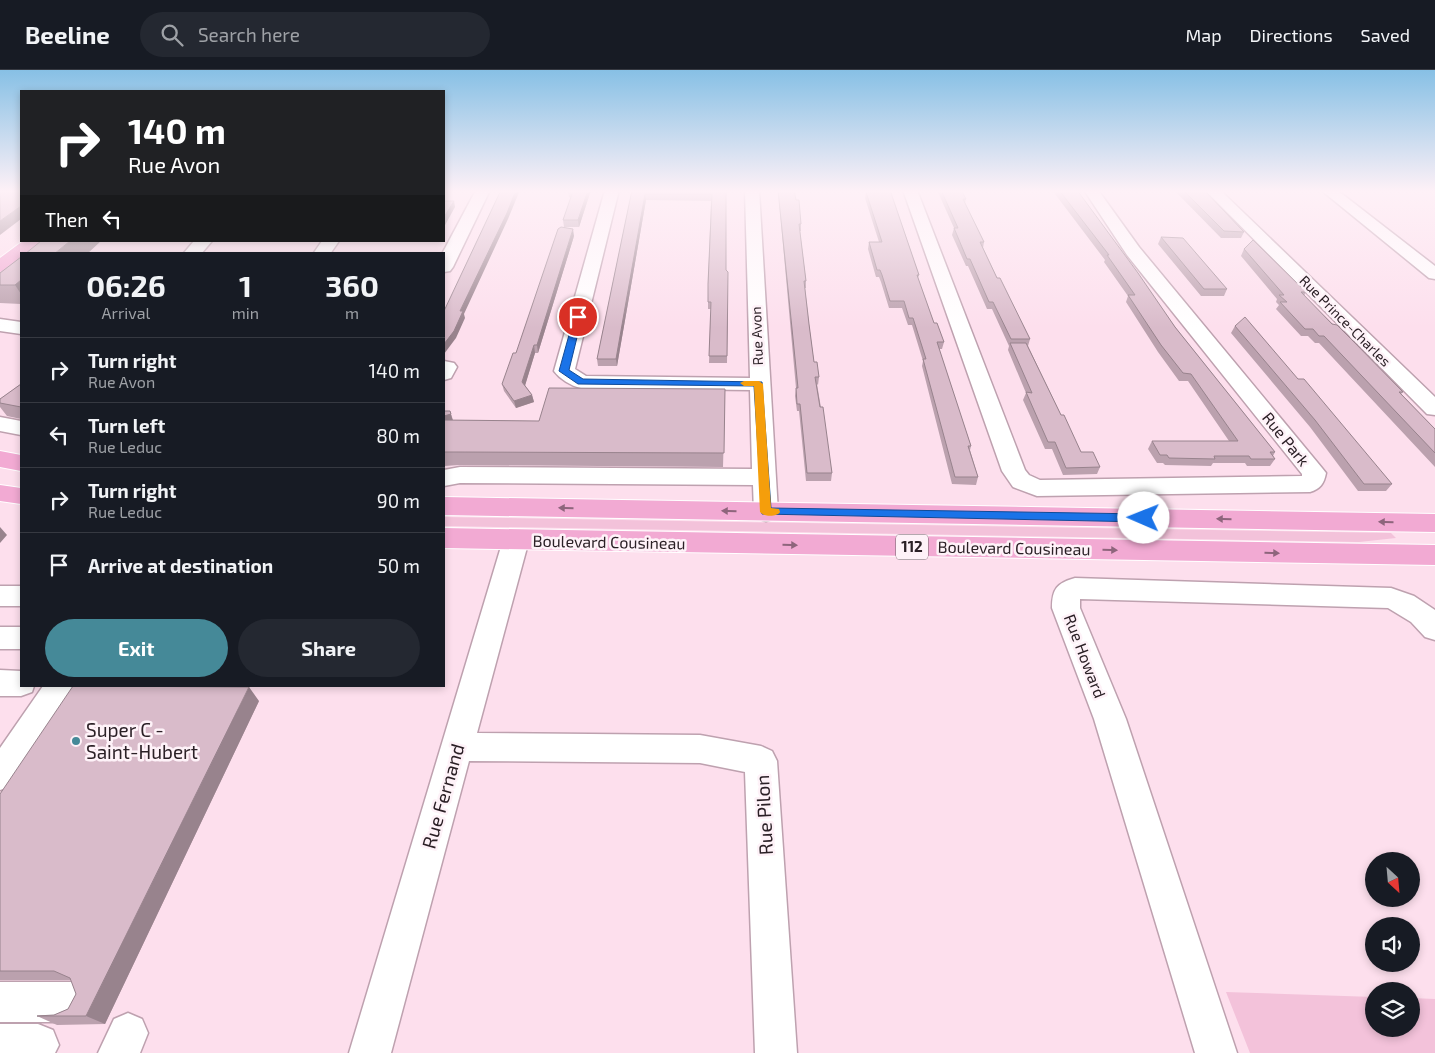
<!DOCTYPE html>
<html lang="en">
<head>
<meta charset="utf-8">
<style>
	body { margin:0; font-family:"Exo 2",sans-serif; background:#242831; color:#f1f3f6; height:100vh; display:flex; flex-direction:column; font-size:19px; white-space:nowrap }
	* { box-sizing:border-box; margin:0 }
	p { font-size:16px; color:#9ea1a6 }
	.icon { flex:none; width:28px; height:28px; fill:none; stroke:currentColor; stroke-width:2; stroke-linecap:round; stroke-linejoin:round }
	.map { position:relative; flex:1; overflow:hidden }
	.sheet { position:absolute; left:20px; top:182px; width:425px; height:435px; display:flex; flex-direction:column; background:#171b24; border-radius:0px; box-shadow:0 2px 8px #0003 }
	.sheet>* { flex:none }
	.guide { position:absolute; left:20px; top:20px; width:425px; height:152px; border-radius:0px; box-shadow:0 2px 8px #0003; background:#202124; color:#fff; overflow:hidden }
	.needle { width:32px; rotate:154deg }
	.buttons { position:absolute; left:1365px; top:782px; display:grid; gap:10px }
	.buttons a { display:grid; place-items:center; width:55px; height:55px; border-radius:50%; background:#171b24; box-shadow:0 2px 8px #0003; font-size:25px }
	.pin { position:absolute; display:grid; place-items:center; width:42px; height:42px; color:#fff; margin:-21px; border:2px solid #fff; border-radius:50%; box-shadow:0 1px 5px #0007 }
	.me { position:absolute; width:55px; margin:-28px; rotate:271deg; stroke-linejoin:round; filter:drop-shadow(0 0 4px #0008) }
	.turn { display:flex; align-items:center; gap:18px; height:105px; padding:0 25px; font-size:22px }
	.turn .icon { width:65px; height:65px; stroke-width:2.5 }
	.turn b { display:block; font-size:35px; line-height:42px }
	.then { display:flex; align-items:center; height:48px; padding:0 25px; background:#0003; gap:10px; font-size:19px }
	.eta { display:flex; justify-content:space-evenly; align-items:center; height:85px; text-align:center }
	.eta b { font-size:30px; font-weight:700; line-height:35px }
	.action { display:flex; gap:10px; margin-top:auto; padding:10px 25px }
	.action a { flex:1; height:58px; border-radius:30px; background:#458998; color:#fff; font-size:20px; font-weight:700; line-height:58px; text-align:center }
	.action a+a { background:#242831; color:#f1f3f6 }
	ul { padding:0; list-style:none }
	li { display:flex; align-items:center; gap:15px; height:65px; padding:0 25px; border-top:1px solid #363941 }
	li div { flex:1 }
	li b { display:block; font-size:19px }
	li em { font-style:normal }
	header { display:flex; align-items:center; gap:30px; box-sizing:border-box; height:70px; padding:0 25px; background:#171b24; border-bottom:1px solid #363941 }
	header strong { font-size:24px }
	nav { display:flex; gap:28px; margin-inline-start:auto; font-size:18px }
	.search { width:350px; height:45px; background:#242831; display:flex; align-items:center; gap:12px; box-sizing:border-box; padding:0 18px; border-radius:28px; color:#9ea1a6; font-size:19px }
	.map>svg:first-child { display:block }
	.green { fill:#f3c2da }
	.lines { fill:none; stroke-linecap:round; stroke-linejoin:round }
	.minor-casing { stroke:#bea1af; stroke-width:3 }
	.major-casing { stroke:#fff; stroke-width:2 }
	.minor { fill:#fff; fill-rule:evenodd }
	.major { fill:#f2aad3; fill-rule:evenodd }
	.wall { fill:#bba1ae }
	.shaded-wall { fill:#98838d }
	.building { fill:#d9bbca; stroke:#98838d }
	.oneway { fill:#8e657c }
	.route { fill:#1a73e8; stroke:#114b97 }
	.slow { fill:#f59e0b }
	.poi-dot { fill:#458998; stroke:#fef2f8; stroke-width:2 }
	.labels { text-anchor:middle; stroke-width:5; stroke-linejoin:round; paint-order:stroke }
	.far-street-label { font-size:14px; fill:#2b2026; stroke:#fef2f8 }
	.shield { fill:#fef2f8; stroke:#6a5f65; stroke-width:1 }
	.shield-label { font-size:15px; font-weight:bold; fill:#2b2026 }
	.street-label { font-size:16px; fill:#2b2026; stroke:#fef2f8 }
	.near-poi-label { font-size:19px; fill:#2b2026; stroke:#fef2f8; text-anchor:start }
	.near-street-label { font-size:19px; fill:#2b2026; stroke:#fef2f8 }
</style>
</head>
<body>
<header>
<strong>Beeline</strong>
<div class="search"><svg class="icon" aria-label="search" viewBox="0 0 24 24"><circle cx="10" cy="10" r="6"/><path d="M15 15l6 6"/></svg>Search here</div>
<nav><a>Map</a><a>Directions</a><a>Saved</a></nav>
</header>
<div class="map">
<svg width="1435" height="983" viewBox="0 0 1435 983">
	<rect width="100%" height="100%" fill="#fddfed"/>
	<path class="green" d="M444,447L1391,463L1396,468L1359,472L444,456Z
		M1226,922L1374,927V959H1411V928L1435,929V983H1250Z"/>
	<g class="lines">
		<g class="minor-casing">
			<path id="minor" d="M476,120H490L453,197L450,201L444,202L442,184Z
				M605,120H619L575,299L586,306L750,308L745,120H759L778,442L775,448L766,451L757,448L754,442L753,415L460,413L444,416V400L460,397L752,399L750,320L581,318C571,316 560,309 554,301Z
				M903,120H917L1025,400L1029,405L1040,410L1302,406V404L1127,185L1084,120H1098L1139,177L1322,398L1326,403C1324,414 1320,419 1310,422L1037,426L1013,417L1002,401Z
				M1205,120H1220L1435,327V345L1427,344Z
				M1321,120H1337L1435,196V209L1429,208Z
				M194,171H212L201,184H183Z
				M322,171H339L330,184H313Z
				M0,249L21,252V264L0,261Z
				M444,291L454,293L457,297L451,308L444,310Z
				M0,347L21,351V365L0,361Z
				M516,461L525,464L529,470L477,663L700,665L761,676L772,681L777,691L797,983H755L745,702L700,693L469,691L391,983H349L503,470L507,464Z
				M1075,508L1391,518L1414,526L1435,540V570L1425,567L1411,552L1388,538L1080,529V538L1126,649L1237,983H1195L1094,649L1052,538C1052,519 1057,513 1075,508Z
				M0,516H21V536H0Z
				M0,557H21V579H0Z
				M0,600L21,601V616H34L32,622L21,626H0Z
				M43,616H75L12,716L0,720V678Z
				M0,912H73L87,918L93,932L87,946L73,952H0Z
				M128,943L142,949L148,963L140,983H98L114,949Z
				M0,954H38L53,960L59,975L55,983H0Z"/>
		</g>
		<g class="major-casing">
			<path id="major" d="M23,171H42L28,184H21V189L6,201L0,202V188Z
				M0,381L21,385V401L0,397Z
				M0,415L21,418V434L0,431Z
				M444,427L1435,444V462L444,445Z
				M444,458L1435,475V495L444,478Z"/>
		</g>
		<use href="#minor" class="minor"/>
		<use href="#major" class="major"/>
	</g>
	<path class="wall" d="M591,120L579,157H564L563,150L571,128L569,127L568,121Z
		M632,120H726V200L728,202L727,293H709L711,239H708V214L711,131L646,130L617,296H598L597,289Z
		M778,120H794L796,130L801,154V161H800L806,211V218H805L809,254L814,292L819,307L818,315L817,314L832,403L831,411H806L799,341H797L795,326L796,318Z
		M869,120H890L919,205L918,208L934,253L944,272L942,279H939L971,376L970,380L978,407L976,415L952,414L922,296L923,291L912,255H908L902,238H889L881,212L879,207H876L868,179L869,172H879L865,128L866,122H870Z
		M937,120H961L966,129L965,133L984,172L983,178L997,208L1030,269L1028,276L1061,345L1081,382L1100,397L1097,404L1063,405L1052,379H1045L1023,330L1026,323L1008,280L1009,276L992,239H987L968,196H966L952,165L954,158Z
		M1052,120H1077L1175,257L1275,382L1273,386L1275,389L1270,396H1247L1245,393H1213L1211,396L1165,395L1163,393H1157L1148,379L1152,371H1229L1188,311H1179L1158,282L1126,232L1128,226L1104,192L1105,190Z
		M1174,120H1204L1244,162L1241,168H1221Z
		M574,166L538,283H535L525,315L532,325L534,332L516,338L504,321L502,314Z
		M1161,167L1227,219L1224,226H1201L1158,174Z
		M1244,179L1306,222L1304,226L1403,322L1401,324L1435,359V397L1319,273H1315L1308,266H1301L1276,239L1279,235L1276,232L1277,229L1241,186Z
		M21,187V234L0,233V203Z
		M1235,256L1298,309L1392,414L1386,421H1358L1310,357L1231,263Z
		M21,314V349L7,346L0,337V329Z
		M725,319L723,397L460,395L444,396V341H450L453,350L539,351Z
		M259,631L105,954L57,955L37,946L54,945L68,939L76,924L71,910H0V724Z"/>
	<path class="shaded-wall" d="M516,120H520L508,149L464,244L465,248L456,268L444,284V274L460,241Z
		M588,120H591L579,157L578,150Z
		M645,124L646,130L617,296L616,289Z
		M454,131L455,137L444,157V147Z
		M21,136V149L0,165V151Z
		M573,159L574,166L538,283L537,275Z
		M70,171H101L87,184H54Z
		M21,210V224L15,215Z
		M534,275L535,283L524,319L522,312Z
		M532,325L534,332L516,338L514,331Z
		M450,341L454,355L444,361V346Z
		M0,457L7,465L0,473Z
		M249,617L259,631L105,954L86,946Z"/>
	<path class="building" d="M0,120H21V136L0,151Z
		M501,120H516L507,143L460,241H463L454,261L444,274V241Z
		M569,120H588L578,150H563L573,121H568Z
		M632,120H726V200L728,202L727,286H709L711,232H708V214L712,124H645L616,289H597Z
		M778,120H794L796,130H799L801,154H799L806,211H804L809,254L814,292H817L819,307H815L820,337H823L832,403H807L800,334H797L796,318H798Z
		M872,120H890L919,205H917L934,253H937L944,272H937L971,376H968L978,407H955L923,289H926L913,248H909L904,231H890L882,205L880,200H877L869,172H882L866,122H873Z
		M941,120H961L966,129H963L984,172H980L997,208H1000L1030,269H1011L993,232H989L970,189H967L954,158H958Z
		M1059,120H1077L1138,203L1175,257L1275,382H1270L1275,389H1251L1249,386H1214L1215,389L1169,388L1167,385H1160L1152,371H1238L1191,304L1183,303L1161,275L1128,225H1135L1107,185H1109Z
		M1183,120H1204L1244,162L1224,161Z
		M444,131H454L444,147Z
		M561,157L573,159L537,275H534L522,312L532,325L514,331L502,314L513,283H516L558,159Z
		M1161,167L1183,168L1227,219H1204Z
		M1253,170L1306,222H1301L1332,254L1337,255L1353,271L1403,322H1399L1435,359V383L1324,266H1319L1313,259H1305L1280,232H1287L1279,225H1284L1244,179Z
		M41,171H70L54,184H25Z
		M21,187V210L15,215H0V203Z
		M1245,247L1298,309H1304L1392,414H1364L1315,350L1235,256Z
		M1010,273H1026L1061,345H1064L1081,382H1093L1100,397L1066,398L1055,372H1048L1026,322L1032,323Z
		M21,314V337L0,333V329Z
		M549,318L725,319L724,383L456,382H444V350L539,351Z
		M444,341H450L451,344L444,346Z
		M73,616L249,617L86,946H37L54,945L68,939L76,924L70,908L54,901H0V724Z"/>
	<defs><path id="oneway-solid" d="M-6-.8H1V-3.2L6.5 0L1 3.2V.8H-6Z" transform="scale(1.25)"/></defs>
	<g class="oneway">
		<use href="#oneway-solid" transform="translate(566 438) rotate(-179)"/>
		<use href="#oneway-solid" transform="translate(729 441) rotate(-179)"/>
		<use href="#oneway-solid" transform="translate(1224 449) rotate(-179)"/>
		<use href="#oneway-solid" transform="translate(1386 452) rotate(-179)"/>
		<use href="#oneway-solid" transform="translate(790 475) rotate(1)"/>
		<use href="#oneway-solid" transform="translate(1110 480) rotate(1)"/>
		<use href="#oneway-solid" transform="translate(1272 483) rotate(1)"/>
	</g>
	<linearGradient id="sky" x2="0" y2="1"><stop stop-color="#87c0e5"/><stop offset="0.47" stop-color="#fef1f7"/><stop offset="1" stop-color="#fef1f7" stop-opacity="0"/></linearGradient>
	<rect width="1435" height="258" fill="url(#sky)"/>
	<path class="route" d="M578,244L582,247L569,300L583,309L762,312L771,438L1144,444L1150,448L1144,452L762,444L754,316L578,314L559,301L574,247Z"/>
	<path class="slow" d="M759,311L763,314L771,438L779,439L780,442C777,447 764,447 760,442L754,316H744L740,313L744,311Z"/>
	<circle class="poi-dot" cx="76" cy="671" r="5"/>
	<g class="labels">
		<g class="far-street-label">
			<text transform="translate(1345 251) rotate(45)" y="5">Rue Prince-Charles</text>
			<text transform="translate(757 266) rotate(-92)" y="5">Rue Avon</text>
		</g>
		<rect class="shield" x="896" y="464.5" width="32" height="25" rx="4"/>
		<g class="shield-label">
			<text x="912" y="482">112</text>
		</g>
		<g class="street-label">
			<text transform="translate(1286 369) rotate(51)" y="6">Rue Park</text>
			<text transform="translate(609 472) rotate(1)" y="6">Boulevard Cousineau</text>
			<text transform="translate(1014 478) rotate(1)" y="6">Boulevard Cousineau</text>
			<text transform="translate(1085 586) rotate(69)" y="6">Rue Howard</text>
		</g>
		<g class="near-poi-label">
			<text x="86" y="667">Super C -<tspan x="86" dy="22">Saint-Hubert</tspan></text>
		</g>
		<g class="near-street-label">
			<text transform="translate(443 726) rotate(-74)" y="7">Rue Fernand</text>
			<text transform="translate(764 745) rotate(-93)" y="7">Rue Pilon</text>
		</g>
	</g>
</svg>
<div class="buttons">
<a><svg class="needle" viewBox="-14 -14 28 28"><path d="M0-13l5 13h-10z" fill="#e53935"/><path d="M0 13l5-13h-10z" fill="#9ea1a6"/></svg></a>
<a><svg class="icon" aria-label="sound" viewBox="0 0 24 24"><path d="M4 9h4l5-4v14l-5-4H4zM17 9q2 3 0 6"/></svg></a>
<a><svg class="icon" aria-label="layers" viewBox="0 0 24 24"><path d="M12 4l9 5-9 5-9-5zM3 14l9 5 9-5"/></svg></a>
</div>
<div class="pin" style="left:578px;top:247px;background:#d93025"><svg class="icon" aria-label="arrive" viewBox="0 0 24 24"><path d="M6 21V4h12l-3 4 3 4H6"/></svg></div>
<svg class="me" style="left:1144px;top:448px" viewBox="-20 -20 40 40"><circle r="19" fill="#fff"/><path d="M0-13L10 11 0 6-10 11z" fill="#1a73e8"/></svg>
<div class="guide">
<div class="turn"><svg class="icon" aria-label="right" viewBox="0 0 24 24"><path d="M7 20v-9h11M14 6l5 5-5 5"/></svg><div><b>140 m</b>Rue Avon</div></div>
<div class="then">Then<svg class="icon" aria-label="left" viewBox="0 0 24 24"><path d="M17 20v-9H6M10 6l-5 5 5 5"/></svg></div>
</div>
<section class="sheet">
<div class="eta">
<div><b>06:26</b><p>Arrival</p></div>
<div><b>1</b><p>min</p></div>
<div><b>360</b><p>m</p></div>
</div>
<ul>
<li><svg class="icon" aria-label="right" viewBox="0 0 24 24"><path d="M7 20v-9h11M14 6l5 5-5 5"/></svg><div><b>Turn right</b><p>Rue Avon</p></div><em>140 m</em></li>
<li><svg class="icon" aria-label="left" viewBox="0 0 24 24"><path d="M17 20v-9H6M10 6l-5 5 5 5"/></svg><div><b>Turn left</b><p>Rue Leduc</p></div><em>80 m</em></li>
<li><svg class="icon" aria-label="right" viewBox="0 0 24 24"><path d="M7 20v-9h11M14 6l5 5-5 5"/></svg><div><b>Turn right</b><p>Rue Leduc</p></div><em>90 m</em></li>
<li><svg class="icon" aria-label="arrive" viewBox="0 0 24 24"><path d="M6 21V4h12l-3 4 3 4H6"/></svg><div><b>Arrive at destination</b></div><em>50 m</em></li>
</ul>
<div class="action"><a>Exit</a><a>Share</a></div>
</section>
</div>
</body>
</html>
